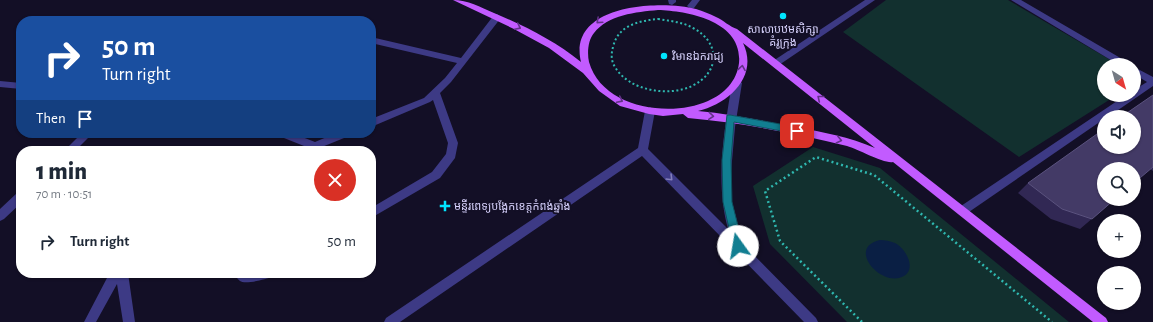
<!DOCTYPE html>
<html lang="en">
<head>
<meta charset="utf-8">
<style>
	body { margin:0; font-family:"Alegreya Sans","Noto Sans Khmer",sans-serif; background:#f2f2f3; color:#1f2937; height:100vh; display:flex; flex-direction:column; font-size:15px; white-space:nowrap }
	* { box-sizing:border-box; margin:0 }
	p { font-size:13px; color:#747a83 }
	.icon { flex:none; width:22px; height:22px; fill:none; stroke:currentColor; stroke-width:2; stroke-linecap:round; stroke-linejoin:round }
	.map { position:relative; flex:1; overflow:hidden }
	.details { position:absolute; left:16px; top:146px; width:360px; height:132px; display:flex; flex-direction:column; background:#fff; border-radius:16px; box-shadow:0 1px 3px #0004 }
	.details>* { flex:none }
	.banner { position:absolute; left:16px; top:16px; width:360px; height:122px; border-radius:16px; box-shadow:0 1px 3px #0004; background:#1a4fa0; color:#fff; overflow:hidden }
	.needle { width:26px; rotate:143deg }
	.fabs { position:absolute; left:1097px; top:58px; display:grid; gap:8px }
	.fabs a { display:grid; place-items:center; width:44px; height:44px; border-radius:50%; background:#fff; box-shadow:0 1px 3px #0004; font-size:20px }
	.pin { position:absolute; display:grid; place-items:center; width:34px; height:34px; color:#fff; margin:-17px; border-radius:8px; box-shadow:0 2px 6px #0006 }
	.me { position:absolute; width:44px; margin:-22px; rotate:347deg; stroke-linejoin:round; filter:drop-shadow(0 0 3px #0008) }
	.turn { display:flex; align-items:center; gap:14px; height:84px; padding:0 20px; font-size:18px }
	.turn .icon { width:52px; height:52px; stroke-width:2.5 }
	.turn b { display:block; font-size:28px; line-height:34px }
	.then { display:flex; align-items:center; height:38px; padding:0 20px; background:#0003; gap:8px; font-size:15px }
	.round { display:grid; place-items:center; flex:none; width:42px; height:42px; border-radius:21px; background:#f2f2f3 }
	.summary { display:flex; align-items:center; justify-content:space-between; height:68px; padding:0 20px }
	h1 { font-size:24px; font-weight:800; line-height:30px }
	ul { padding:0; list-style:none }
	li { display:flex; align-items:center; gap:12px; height:56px; padding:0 20px }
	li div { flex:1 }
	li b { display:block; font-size:15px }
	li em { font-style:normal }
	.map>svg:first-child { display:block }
	.green { fill:#12302f }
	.water { fill:#0a1f44 }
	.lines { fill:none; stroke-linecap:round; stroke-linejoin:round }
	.path-far1 { stroke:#2fb8b0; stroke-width:2; stroke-dasharray:2 2.5; stroke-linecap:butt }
	.path { stroke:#2fb8b0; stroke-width:2.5; stroke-dasharray:2 3; stroke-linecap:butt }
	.minor { fill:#3d3a85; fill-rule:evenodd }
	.major { fill:#c25bff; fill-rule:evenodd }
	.wall { fill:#312854 }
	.building { fill:#433a66; stroke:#5a527e }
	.oneway { stroke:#623188 }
	.oneway2 { stroke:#837fbc }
	.route { fill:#117e91; stroke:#0b525e }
	.poi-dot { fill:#00e5ff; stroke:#130f26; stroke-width:1.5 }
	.labels { text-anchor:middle; stroke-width:4; stroke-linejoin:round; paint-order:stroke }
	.poi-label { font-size:11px; fill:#d9d4ff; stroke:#130f26; text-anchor:start }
</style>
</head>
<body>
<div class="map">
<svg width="1153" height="322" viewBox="0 0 1153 322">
	<rect width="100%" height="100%" fill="#130f26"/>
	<path class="green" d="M886,0H1008L1119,65H1104V95H1117L1019,157L843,32Z
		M813,147L880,168L1069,322H847L770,244L753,186Z"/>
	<path class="water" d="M880,240C885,240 890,241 895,243C907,249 919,273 899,278C877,283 848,247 880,240Z"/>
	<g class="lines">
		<path class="path-far1" d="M658,19C670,21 683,22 693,28C720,42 721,72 692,86C669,97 629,91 615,67C611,61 611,54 613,47C618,25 639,21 658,19Z"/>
		<path class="path" d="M862,322L780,241L765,191L816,157L874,175L1052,322"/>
		<path class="minor" d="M668,0H676V2L672,5L669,4Z
			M692,0H700L694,8L691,9L687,6Z
			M865,0H875L779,65H773L772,63L773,61Z
			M1011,0H1021L1129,63L1130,65H1119Z
			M497,14L501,17L500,19L451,82L440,93L458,143L455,158L440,178L371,218V208L432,172L446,154L448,143L433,100L430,102L371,127V119L424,98L445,78L457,63L371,43V37L461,58L494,15Z
			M288,17L294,19L295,21H284L285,18Z
			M1134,67L1153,77V86L1108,117H1104V119L966,214L962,215L958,214L957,211L958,208L1126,95H1134V90L1147,82L1134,74Z
			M737,80L742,83L735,127L731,172L732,202L743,244L816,318L818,322H804L642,156L400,322H384L386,318L638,148L645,111L650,107L655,111L648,149L728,229C715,181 724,132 732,83Z
			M0,81L21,83V89L0,87Z
			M82,133H93L75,151H64Z
			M277,133H292L315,142L336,133H351L349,136L312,151H297L299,148L304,146L279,136Z
			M21,192V203L4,219L0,221V209L17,193Z
			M113,273H128L135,322H123L117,284L96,322H84L107,278Z
			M234,273H274L272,277C266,279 245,285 240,281C237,279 236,276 234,273Z"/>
		<path class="major" d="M453,0C468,0 480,7 494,13C525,26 555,41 581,62C567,4 660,0 696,9C703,11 710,14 716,17C723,20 730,27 737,29L1106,318L1108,322H1093L893,162C884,164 858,149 847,146C795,133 742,123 688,118L683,114L663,116L649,114L620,106L599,91L583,73L549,48L514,29ZM658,10C688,11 743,21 739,63C737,81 724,94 708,101C670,118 602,108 589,62C587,53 588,40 594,33C608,15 636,12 658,10ZM743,43L875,148C850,137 822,132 795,127C763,121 731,114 698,111C729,104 759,76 743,43Z"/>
	</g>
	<path class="wall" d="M1153,95V171L1150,169L1080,229L1051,219L1018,193L1028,183Z"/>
	<path class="building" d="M1153,95V167L1134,183V169H1104V199H1115L1092,219L1062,209L1028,183L1104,129V147H1134V117H1121Z"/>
	<defs><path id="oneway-chevron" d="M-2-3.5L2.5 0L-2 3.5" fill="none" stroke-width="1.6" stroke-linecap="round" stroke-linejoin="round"/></defs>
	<g class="oneway">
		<use href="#oneway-chevron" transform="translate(599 21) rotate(138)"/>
		<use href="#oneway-chevron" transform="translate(518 27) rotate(26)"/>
		<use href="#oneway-chevron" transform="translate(742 68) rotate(-81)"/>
		<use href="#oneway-chevron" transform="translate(820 98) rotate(-141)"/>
		<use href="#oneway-chevron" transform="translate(620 100) rotate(26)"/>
		<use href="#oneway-chevron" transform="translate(711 116) rotate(5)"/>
		<use href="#oneway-chevron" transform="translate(839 140) rotate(13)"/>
	</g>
	<use class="oneway2" href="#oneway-chevron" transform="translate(670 178) rotate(45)"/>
	<path class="route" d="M727,115H730L797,127L801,131L797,134L734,122L731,160L732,202L743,246L742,250L738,251L735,250L733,246L723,202L722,160Z"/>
	<g class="poi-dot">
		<circle cx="783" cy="16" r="4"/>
		<circle cx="664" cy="56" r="4"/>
		<path d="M443 200h4v4h4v4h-4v4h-4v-4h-4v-4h4z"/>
	</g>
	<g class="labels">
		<g class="poi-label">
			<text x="783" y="33" text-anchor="middle">សាលាបឋមសិក្សា<tspan x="783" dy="13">គំរូក្រុង</tspan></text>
			<text x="672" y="60">វិមានឯករាជ្យ</text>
			<text x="454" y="210">មន្ទីរពេទ្យបង្អែកខេត្តកំពង់ឆ្នាំង</text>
		</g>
	</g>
</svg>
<div class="fabs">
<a><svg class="needle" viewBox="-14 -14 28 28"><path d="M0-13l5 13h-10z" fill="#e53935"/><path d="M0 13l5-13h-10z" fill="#747a83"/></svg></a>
<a><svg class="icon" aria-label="sound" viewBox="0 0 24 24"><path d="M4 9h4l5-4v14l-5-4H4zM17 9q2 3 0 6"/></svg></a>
<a><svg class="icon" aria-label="search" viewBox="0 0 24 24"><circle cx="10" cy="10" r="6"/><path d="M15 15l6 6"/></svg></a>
<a>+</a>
<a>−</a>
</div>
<div class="pin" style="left:797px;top:131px;background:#d93025"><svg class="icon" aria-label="arrive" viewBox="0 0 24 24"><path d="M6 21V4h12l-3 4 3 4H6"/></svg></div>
<svg class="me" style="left:738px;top:246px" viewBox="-20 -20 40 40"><circle r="19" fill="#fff"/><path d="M0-13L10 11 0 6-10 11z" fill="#117e91"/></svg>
<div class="banner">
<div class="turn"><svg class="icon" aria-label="right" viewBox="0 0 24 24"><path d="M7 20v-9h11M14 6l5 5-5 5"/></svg><div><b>50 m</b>Turn right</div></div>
<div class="then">Then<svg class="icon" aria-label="arrive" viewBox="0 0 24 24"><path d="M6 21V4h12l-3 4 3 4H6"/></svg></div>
</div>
<section class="details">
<div class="summary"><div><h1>1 min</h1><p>70 m · 10:51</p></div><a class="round" style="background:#d93025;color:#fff"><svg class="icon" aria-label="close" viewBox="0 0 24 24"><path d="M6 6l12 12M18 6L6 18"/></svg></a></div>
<ul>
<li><svg class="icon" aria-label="right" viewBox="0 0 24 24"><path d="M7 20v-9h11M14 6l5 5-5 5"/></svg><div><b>Turn right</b></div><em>50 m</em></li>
</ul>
</section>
</div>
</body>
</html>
